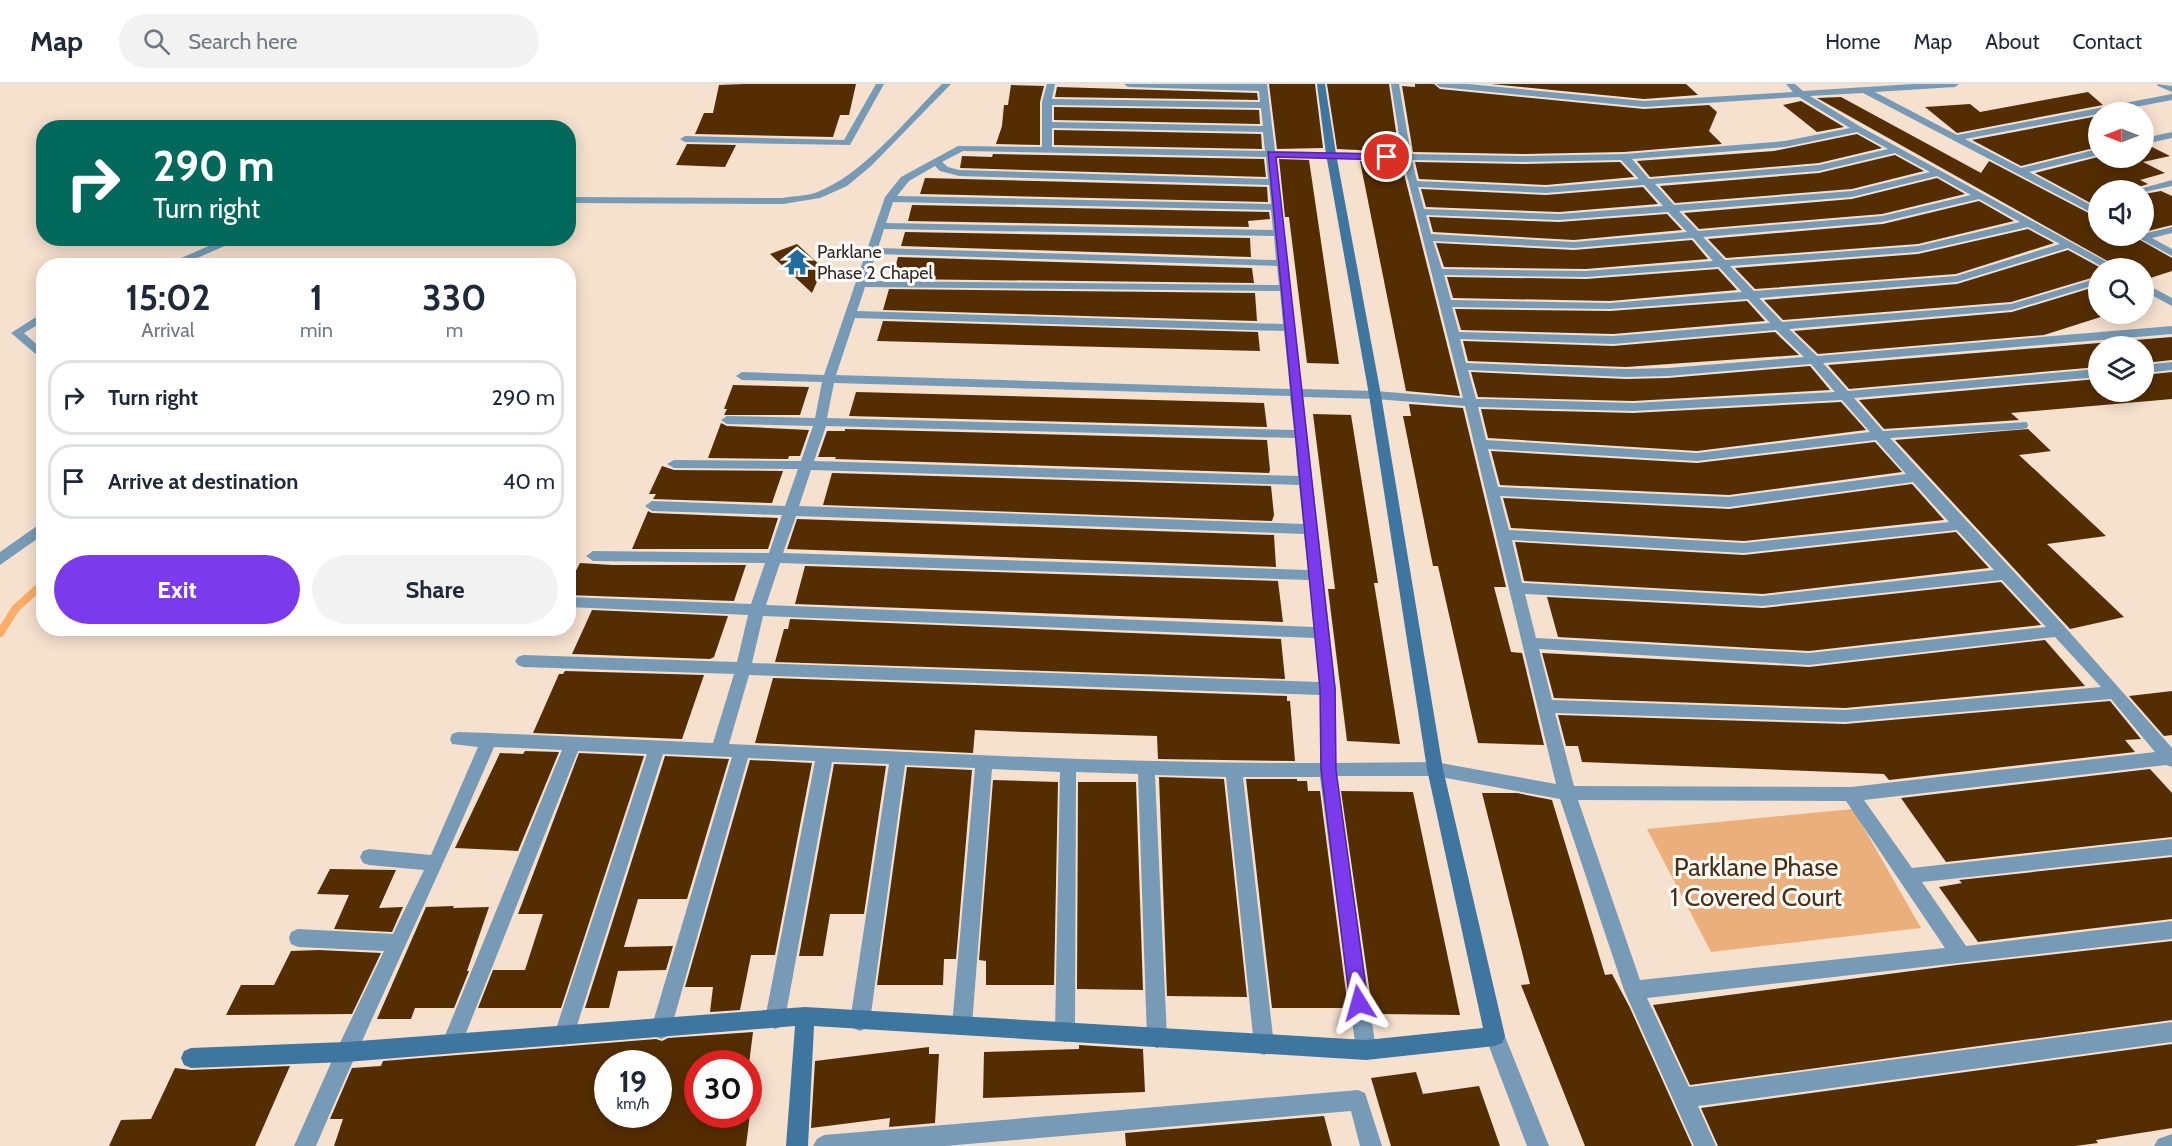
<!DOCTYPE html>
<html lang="en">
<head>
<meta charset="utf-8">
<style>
	body { margin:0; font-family:Cabin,sans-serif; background:#f2f2f3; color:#1f2937; height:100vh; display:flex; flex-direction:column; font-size:22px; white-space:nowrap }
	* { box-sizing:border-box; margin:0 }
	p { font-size:20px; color:#747a83 }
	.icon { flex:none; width:33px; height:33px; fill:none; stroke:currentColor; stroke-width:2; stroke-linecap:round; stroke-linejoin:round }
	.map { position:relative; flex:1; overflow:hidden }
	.drawer { position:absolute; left:36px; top:174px; width:540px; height:378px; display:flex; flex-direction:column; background:#fff; border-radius:24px; box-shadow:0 3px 15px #0003 }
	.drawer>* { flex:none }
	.hud { position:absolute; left:36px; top:36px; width:540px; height:126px; border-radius:24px; box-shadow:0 3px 15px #0003; background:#00695c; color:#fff; overflow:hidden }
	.needle { width:39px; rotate:270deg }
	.tools { position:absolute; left:2088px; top:18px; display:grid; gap:12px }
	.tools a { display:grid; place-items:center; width:66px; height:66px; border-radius:50%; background:#fff; box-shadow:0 3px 15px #0003; font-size:30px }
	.speed { position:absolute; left:594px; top:966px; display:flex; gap:12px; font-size:30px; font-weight:700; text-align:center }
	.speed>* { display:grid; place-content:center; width:78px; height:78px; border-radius:50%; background:#fff; box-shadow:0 3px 15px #0003; line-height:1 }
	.speed small { font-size:15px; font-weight:400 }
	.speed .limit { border:9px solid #d22; background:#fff; color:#111 }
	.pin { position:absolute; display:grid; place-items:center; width:51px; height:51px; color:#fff; margin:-26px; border:3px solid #fff; border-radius:50%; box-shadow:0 2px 6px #0007 }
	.me { position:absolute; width:66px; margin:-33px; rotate:352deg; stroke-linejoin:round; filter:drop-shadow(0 0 4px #0008) }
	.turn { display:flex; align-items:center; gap:21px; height:126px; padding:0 18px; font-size:27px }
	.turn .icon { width:78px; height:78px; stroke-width:2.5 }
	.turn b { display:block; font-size:42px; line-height:51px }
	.eta { display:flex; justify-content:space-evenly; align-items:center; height:102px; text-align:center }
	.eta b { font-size:36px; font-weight:700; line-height:42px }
	.primary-button { display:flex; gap:12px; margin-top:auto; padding:12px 18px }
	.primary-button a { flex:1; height:69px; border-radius:36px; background:#7c3aed; color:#fff; font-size:24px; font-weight:700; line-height:69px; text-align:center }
	.primary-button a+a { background:#f2f2f3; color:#1f2937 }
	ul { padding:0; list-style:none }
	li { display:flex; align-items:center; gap:18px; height:75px; margin:0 12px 9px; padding:0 6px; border:3px solid #e0e1e3; border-radius:24px }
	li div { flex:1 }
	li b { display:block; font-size:22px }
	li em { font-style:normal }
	header { display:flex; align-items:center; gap:36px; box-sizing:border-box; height:84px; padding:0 30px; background:#fff; border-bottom:2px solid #e0e1e3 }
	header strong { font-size:28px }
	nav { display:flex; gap:33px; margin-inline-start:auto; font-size:21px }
	.search { width:420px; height:54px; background:#f2f2f3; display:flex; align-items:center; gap:15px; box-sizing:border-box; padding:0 21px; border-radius:33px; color:#747a83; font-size:22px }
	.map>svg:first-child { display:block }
	.green { fill:#ebaf7c }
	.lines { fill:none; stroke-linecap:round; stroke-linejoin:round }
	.stream { stroke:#fbac66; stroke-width:8 }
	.building { fill:#542d03; fill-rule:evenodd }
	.street { fill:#779bb7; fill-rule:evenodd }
	.secondary { fill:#3f769f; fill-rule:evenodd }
	.route { fill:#7c3aed; stroke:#51269a; stroke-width:1.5 }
	.labels { text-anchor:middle; stroke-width:6; stroke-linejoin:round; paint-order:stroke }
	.far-poi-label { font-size:18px; fill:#332a24; stroke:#fff; text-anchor:start }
	.near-park-label { font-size:26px; fill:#4f3012; stroke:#fff }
</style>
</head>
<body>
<header>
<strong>Map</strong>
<div class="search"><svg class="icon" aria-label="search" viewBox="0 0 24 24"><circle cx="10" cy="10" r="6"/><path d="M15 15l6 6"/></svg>Search here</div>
<nav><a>Home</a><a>Map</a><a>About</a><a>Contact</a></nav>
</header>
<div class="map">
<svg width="2172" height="1062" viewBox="0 0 2172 1062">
	<rect width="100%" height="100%" fill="#f6e0ce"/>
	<path class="green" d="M1853,725L1921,844L1711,868L1647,745Z"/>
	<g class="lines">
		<path class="stream" d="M0,549L16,524L44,499"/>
	</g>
	<path class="building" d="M744,0H856L849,31H840L833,53L695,50L704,29H713L719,1Z
		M1269,0H1315L1323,64L1277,65Z
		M1327,0H1389L1399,68L1337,65Z
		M1415,0H1434L1440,5L1644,25L1709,21L1717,28L1709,47L1722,60L1624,68L1522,70L1413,68L1402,2L1415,3Z
		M1491,0H1686L1698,11L1644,15Z
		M1011,1L1044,2L1040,18V61L996,60L1002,42L1004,21H1008Z
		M1057,3L1257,9L1258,16L1055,13Z
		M2088,8L2103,21L1957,49L1925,23L1970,20L1980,28Z
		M1841,13L1981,89L1989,77L2098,134V152H2133L2172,174V187L2144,196V184H2120L1817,14Z
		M1801,17L1844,43L1817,48L1783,21Z
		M1054,23L1259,26L1260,40L1054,36Z
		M2098,32V63L2021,82L1972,56Z
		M1054,46L1261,50L1262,65L1054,61Z
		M1857,50L1882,64L1819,79L1650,93L1637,77L1774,67Z
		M687,60L736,61L725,83L676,81Z
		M2148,61L2170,72L2143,78L2165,89L2140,96L2148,100L2135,104L2134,106H2098V123L2035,89L2098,73L2144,74V62Z
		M993,70L1264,75L1266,93L960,84L962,72L992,73Z
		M1895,71L1924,87L1852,105L1675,119L1660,102L1819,89Z
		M1279,75L1309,76L1339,280L1307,279L1289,133H1285Z
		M1360,77L1401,78L1460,312L1406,307Z
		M1415,78L1522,80L1620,78L1634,93L1546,101L1419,95Z
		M925,94L1267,103L1268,118L920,110Z
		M1937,94L1965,110L1882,130L1699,145L1684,129L1852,115Z
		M1643,103L1658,120L1559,128L1426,123L1421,105L1546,111Z
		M2161,107L2172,112V141L2144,148V110Z
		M1979,117L2014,137L1918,160L1726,174L1708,155L1883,140Z
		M912,121L1269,128L1270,135L1248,137L1249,143L908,137Z
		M1667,130L1682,146L1574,156L1433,148L1429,133L1559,138Z
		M2028,145L2054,159L1956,190L1755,205L1735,184L1918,170Z
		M905,148L1250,154L1251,173L901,162Z
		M1692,156L1708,175L1586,185L1444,183L1436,159L1574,166Z
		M797,160L823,184L812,209L770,170Z
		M2068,166L2101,184H2098V192L2011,218L1783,236L1764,216L1957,200Z
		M898,173L1252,184L1254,199L892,195Z
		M1718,185L1737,206L1610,217L1453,214L1447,193L1586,195Z
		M2098,202V230H2110L2044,251L1818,270L1794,247L2012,228Z
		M889,205L1255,209L1257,237L883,226Z
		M1747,217L1765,237L1613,250L1461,246L1455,225L1610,227Z
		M883,237L1258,248L1260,267L877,257Z
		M1775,248L1799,271L1626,283L1468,277L1463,257L1613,262Z
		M2172,253V276L2144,279V262H2098V283L1849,305L1828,281Z
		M1810,282L1830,306L1633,317L1478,313L1471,288L1626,295L1668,294Z
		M2172,288V315L2011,329L2019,336L1884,345L1859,316L2098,295V308H2144V291Z
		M733,301L772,302L809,303L800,331H724L727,325H724Z
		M856,308L1264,319L1267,343L849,332Z
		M1841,318L1866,346L1697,367L1488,354L1481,325L1633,329Z
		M1409,320L1463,324L1506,503H1494L1511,568L1522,569L1544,661L1478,659L1438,482H1433L1403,332H1411Z
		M1313,330L1351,331L1378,499H1374L1400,660L1347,657L1328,505H1335Z
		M721,339L727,342L809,346L800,372H789L788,375L708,374Z
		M845,345L1267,356L1270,386L1269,389L835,375L836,373H818L827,347H845Z
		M2028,345L2051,367L2019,371L2106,452L2047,460L2124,533L2070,545L1895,356Z
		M1875,358L1902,388L1729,411L1500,401L1491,367L1697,379Z
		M662,382L674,386L783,387L772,419L653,415L656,410H649Z
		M832,389L1271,402L1274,431L1272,437L823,421Z
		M1912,400L1944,436L1744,457L1511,444L1503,414L1729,425Z
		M648,427L652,429L778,434L768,465H632Z
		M797,435L1274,451L1276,483L787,465Z
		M1956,448L1989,484L1763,510L1524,497L1515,458L1744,471Z
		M580,479L612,481H746L734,517L568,511V502Z
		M805,482L1278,497L1283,538L795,520Z
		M2001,498L2041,541L1809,567L1558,553L1547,513L1763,524Z
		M592,526L728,532L714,573L710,575L572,570Z
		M790,535L1281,555L1285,595L775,578L784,545H788Z
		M2045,556L2085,602L1845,624L1554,614L1542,569L1809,583Z
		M565,587L704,591L682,655L533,649L559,590H563Z
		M773,594L1287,612V617H1290L1295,677L1158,675L1157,652L1025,648L975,646L973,669L755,659Z
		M2172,607V651L2164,652L2129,612Z
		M2110,617L2141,655L2125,656L2135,668L1889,696L1884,690L1582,678L1578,662H1566L1558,631L1845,640Z
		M525,667L559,668L518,767L455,764L500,669L523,670Z
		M579,669L644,672L561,924H478L493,886H525L543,830H518Z
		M665,672L729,675L687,815H638L624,863L673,862L666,886L618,887L609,924H585Z
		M750,676L812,679L775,871H751L740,926L710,928L713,903H685Z
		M834,680L886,682L864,830H830L823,872H799Z
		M907,683L972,686L956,875H944L943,901H877Z
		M2150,685L2172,709V753L1946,778L1901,714Z
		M1159,693L1224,695L1247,913L1167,912Z
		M1246,695H1297V697H1307L1308,707H1320L1348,924H1272Z
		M993,696L1058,698L1054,901H986V877L979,876Z
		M1078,698H1136L1143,906L1077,905Z
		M1341,707L1413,708L1460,931L1381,930L1380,925L1372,924Z
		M1482,709H1517L1552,716L1605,891L1612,890L1630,924L1692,1062H1585L1521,901L1530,900Z
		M2172,773V835L1978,858L1939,803L1962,799L1959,796Z
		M330,785L396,786L379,824L403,823L392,848L334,845L349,811L317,810Z
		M454,822L453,824L489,823L467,887H469L454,924H415L411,935H377L426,823Z
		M2172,857V936L1690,1001L1653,921L1957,881Z
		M319,866L381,869L352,930L226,931L241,901H274L291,867Z
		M753,948L749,980H698V1030H750L746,1062H334L343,1035H330L352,984L381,982L383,977L656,955L662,957L668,954ZM608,980H658V1030H608Z
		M2172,960V1044L2096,1056L2098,1059L2075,1062H1718L1701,1024Z
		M1079,961L1143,965L1145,1008L983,1014L984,968L1079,965Z
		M929,963V970H939L935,1039L889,1043L890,1034L811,1044L815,977Z
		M290,982L255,1062H109L121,1036L151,1035L175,984L191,986Z
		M1416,988L1423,1010L1479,1002L1500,1062H1391L1371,994Z
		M1324,1032L1332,1062H1126L1125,1049Z"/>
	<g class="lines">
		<path class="street" d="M876,0H884L850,61L685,58L680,55L685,52L844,56Z
			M942,0H951L871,82L847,102L820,114L783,120L568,119V113L783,114C793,112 805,112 815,109C862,92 907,35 942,0Z
			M1047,0H1055L1052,15L1260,18L1259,7L1128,3L1124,0H1267L1275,67L1402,70L1391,0H1399L1411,70L1522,72L1624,70L1785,57L1850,44L1799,13L1644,23L1440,3L1436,0H1468L1644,17L1793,8L1786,0H1795L1803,7L1913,0H1959L1955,3L1875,8L1957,51L2172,10V16L1965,55L2021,84L2098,65V71L2029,88L2098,125V132L1863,9L1810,12L1861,43L2118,184H2105L2068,164L1957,198L1759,214L1782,238L2011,220L2098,194V200L2012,226L1789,245L1817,272L2172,242V250L1823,279L1848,307L2098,285V293L1854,314L1883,347L2027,338L2028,341L2027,344L2022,345L1890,354L2065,543L2172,664V683L2166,681L1864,716L1912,784L2172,755V771L1922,798L1966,862L2172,837V855L1647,914L1689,1003L2172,938V958L1698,1022L1716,1062H1694L1624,906L1560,715L1435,692H1337L1376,966L1373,973L1366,976L1359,973L1356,966L1320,693H1243L1274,961L1271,968L1264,971L1257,968L1254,961L1226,693L1155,691L1167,954L1164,961L1157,964L1150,961L1147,954L1138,690L1076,688L1075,948L1072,955L1065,958L1058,955L1055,948L1060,688L992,685L972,941L969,948L962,951L955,948L952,941L975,684L905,681L870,937L867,944L860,947L853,944L850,937L889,680L832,678L785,935L782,942L775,945L768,942L765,935L815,677L748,674L671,945L668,952L661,955L654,952L651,945L732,673L663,670L574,951L571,958L564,961L557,958L554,951L647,670L578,667L462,959L459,966L452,969L445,966L442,959L562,666L494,663C437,797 373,928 316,1062H294L339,961L384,867L298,863L291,860L289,854L291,848L298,845L393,850L424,786L369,781L363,779L360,773L363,767L369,765L431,771L478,663L452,660L450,655L452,650L458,648L489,649L713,659L734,590L523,583L518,581L515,577L518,573L523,571L737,578L748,531L568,523V513L751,520L765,479L593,477L586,472L593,467L769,469L782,431L652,427L645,422L652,417L785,422L798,385L674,384L667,380L674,376L801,377L813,342L727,340L721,336L727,332L815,334L822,298L742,296L736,292L742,288L824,291L885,113L901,93L958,62L1042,63V18ZM1052,21L1261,24L1263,42L1052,38ZM1052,44L1263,48L1265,67L1052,63ZM1857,48L1888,65L1819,81L1649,95L1632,75L1785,63ZM963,67L1266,73L1268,95L959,86L948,83L942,78ZM1895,69L1930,88L1852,107L1674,121L1655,100L1819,87ZM1276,73L1403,76L1463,314L1375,307L1302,305ZM1412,76L1522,78L1621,76L1639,95L1546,103L1417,97ZM935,82L940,87L959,92L1269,101L1271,120L897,112L909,97ZM1937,92L1971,111L1882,132L1698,147L1679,127L1852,113ZM1644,101L1663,122L1559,130L1424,125L1418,103L1546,109ZM1979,115L2020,138L1918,162L1725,176L1703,153L1882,138ZM893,118L1271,126L1273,146L886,139ZM1668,128L1687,148L1574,158L1431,150L1426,131L1559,136ZM2028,143L2060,160L1956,192L1754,207L1730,182L1918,168ZM884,145L1274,152L1276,176L878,164ZM1693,154L1713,177L1586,187L1442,185L1433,157L1574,164ZM876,170L1277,182L1279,201L867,197ZM1719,183L1742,208L1610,219L1451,216L1444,191L1586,193ZM865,203L1280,207L1283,240L857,227ZM1748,215L1770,239L1613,252L1459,248L1452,223L1610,225ZM855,234L1284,247L1290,305L836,291ZM1776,246L1804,273L1668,284L1626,285L1466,279L1460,255L1613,260ZM1811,280L1835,308L1633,319L1486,315H1476L1468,286L1626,293L1668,292ZM834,299L1290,312L1294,346L827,334ZM1303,313L1375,315L1465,322L1556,700L1435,678L1336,679V605ZM1842,316L1870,348L1697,369L1486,356L1478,323L1633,327ZM826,342L1295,354L1298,392L814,377ZM1876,356L1906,390L1729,413L1498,403L1488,365L1697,377ZM811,386L1299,401L1303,440L799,422ZM1913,398L1949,438L1744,459L1509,446L1500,412L1729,423ZM796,432L1304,450L1308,486L783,469ZM1957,446L1994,486L1763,512L1522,499L1512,456L1744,469ZM780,479L1309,496L1314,543L766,521ZM2002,496L2046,543L1809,569L1536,554L1525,510L1763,522ZM763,532L1315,554L1319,598L752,579ZM2055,553L2101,603L1845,626L1552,616L1539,565L1809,581ZM749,591L1320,611V679C1122,680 925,668 729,660ZM2111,615L2155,668L1851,703L1574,702L1555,629L1845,638ZM1578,716L1846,717L1945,864L1640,896Z
			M2157,0L2172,2V8L2158,2Z
			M2172,48V54L2144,60V54Z
			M2172,96V102L2144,108V106H2136Z
			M2172,143V149L2152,154L2172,165V172L2135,152Z
			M227,154H243L179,182H163Z
			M2144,199L2172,214V222L2144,207Z
			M44,228V237L24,249L44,267V277L11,249Z
			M2172,278V286L2144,289V281Z
			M44,437V450L0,481V468Z
			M1495,942L1502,945L1549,1062H1527L1485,952L1488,945Z
			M1358,1006L1365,1009L1382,1062H1360L1351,1027L945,1062H813L817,1055L824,1051Z
			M2172,1050V1062H2154L2158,1055Z"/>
		<path class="secondary" d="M1317,0H1325L1336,70L1381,311L1443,685L1505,952L1502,959L1495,962L1366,976L814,942L808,1062H786L795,942L346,978L191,984L184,981L181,974L184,967L191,964L346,958L805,923L1366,956L1483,944L1427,685L1369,311L1326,70Z"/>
	</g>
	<path class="route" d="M1268,68L1387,70L1392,73L1387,76L1276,73L1335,605L1336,686L1368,919L1366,925L1359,928L1353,925L1350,919L1321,686L1320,605Z"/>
	<defs>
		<g id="temple-bare" transform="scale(2.07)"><path d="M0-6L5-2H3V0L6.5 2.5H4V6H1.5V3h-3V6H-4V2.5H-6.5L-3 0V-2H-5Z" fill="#206ea1" stroke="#fff" stroke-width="2.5" paint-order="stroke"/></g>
	</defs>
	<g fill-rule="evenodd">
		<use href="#temple-bare" x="797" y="178"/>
	</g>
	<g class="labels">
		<g class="far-poi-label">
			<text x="817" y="174">Parklane<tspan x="817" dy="21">Phase 2 Chapel</tspan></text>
		</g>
		<g class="near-park-label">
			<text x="1756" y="792">Parklane Phase<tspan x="1756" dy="30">1 Covered Court</tspan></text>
		</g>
	</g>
</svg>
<div class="tools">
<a><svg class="needle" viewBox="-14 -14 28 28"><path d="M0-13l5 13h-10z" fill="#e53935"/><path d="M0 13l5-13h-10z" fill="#747a83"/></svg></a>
<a><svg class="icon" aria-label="sound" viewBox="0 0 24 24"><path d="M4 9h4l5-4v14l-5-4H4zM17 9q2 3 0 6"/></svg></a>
<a><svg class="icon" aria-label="search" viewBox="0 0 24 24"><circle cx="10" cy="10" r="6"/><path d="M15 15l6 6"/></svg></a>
<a><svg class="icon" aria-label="layers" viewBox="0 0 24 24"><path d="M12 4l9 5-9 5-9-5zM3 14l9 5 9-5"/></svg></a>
</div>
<div class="speed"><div>19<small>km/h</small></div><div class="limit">30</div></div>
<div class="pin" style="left:1387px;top:73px;background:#d93025"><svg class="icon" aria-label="arrive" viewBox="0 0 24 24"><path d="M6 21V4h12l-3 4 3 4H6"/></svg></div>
<svg class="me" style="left:1359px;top:919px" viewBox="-20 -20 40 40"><path d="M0-17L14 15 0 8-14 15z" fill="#7c3aed" stroke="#fff" stroke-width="4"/></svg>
<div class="hud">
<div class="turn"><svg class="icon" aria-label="right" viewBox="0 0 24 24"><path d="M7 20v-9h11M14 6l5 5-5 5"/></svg><div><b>290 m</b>Turn right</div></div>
</div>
<section class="drawer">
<div class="eta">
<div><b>15:02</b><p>Arrival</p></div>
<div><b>1</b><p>min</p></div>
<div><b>330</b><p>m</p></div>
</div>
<ul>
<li><svg class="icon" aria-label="right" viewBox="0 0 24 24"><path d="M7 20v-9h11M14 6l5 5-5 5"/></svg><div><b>Turn right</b></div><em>290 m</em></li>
<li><svg class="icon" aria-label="arrive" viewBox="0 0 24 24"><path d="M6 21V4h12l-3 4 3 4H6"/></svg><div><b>Arrive at destination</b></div><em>40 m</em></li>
</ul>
<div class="primary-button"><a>Exit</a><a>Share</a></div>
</section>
</div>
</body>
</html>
